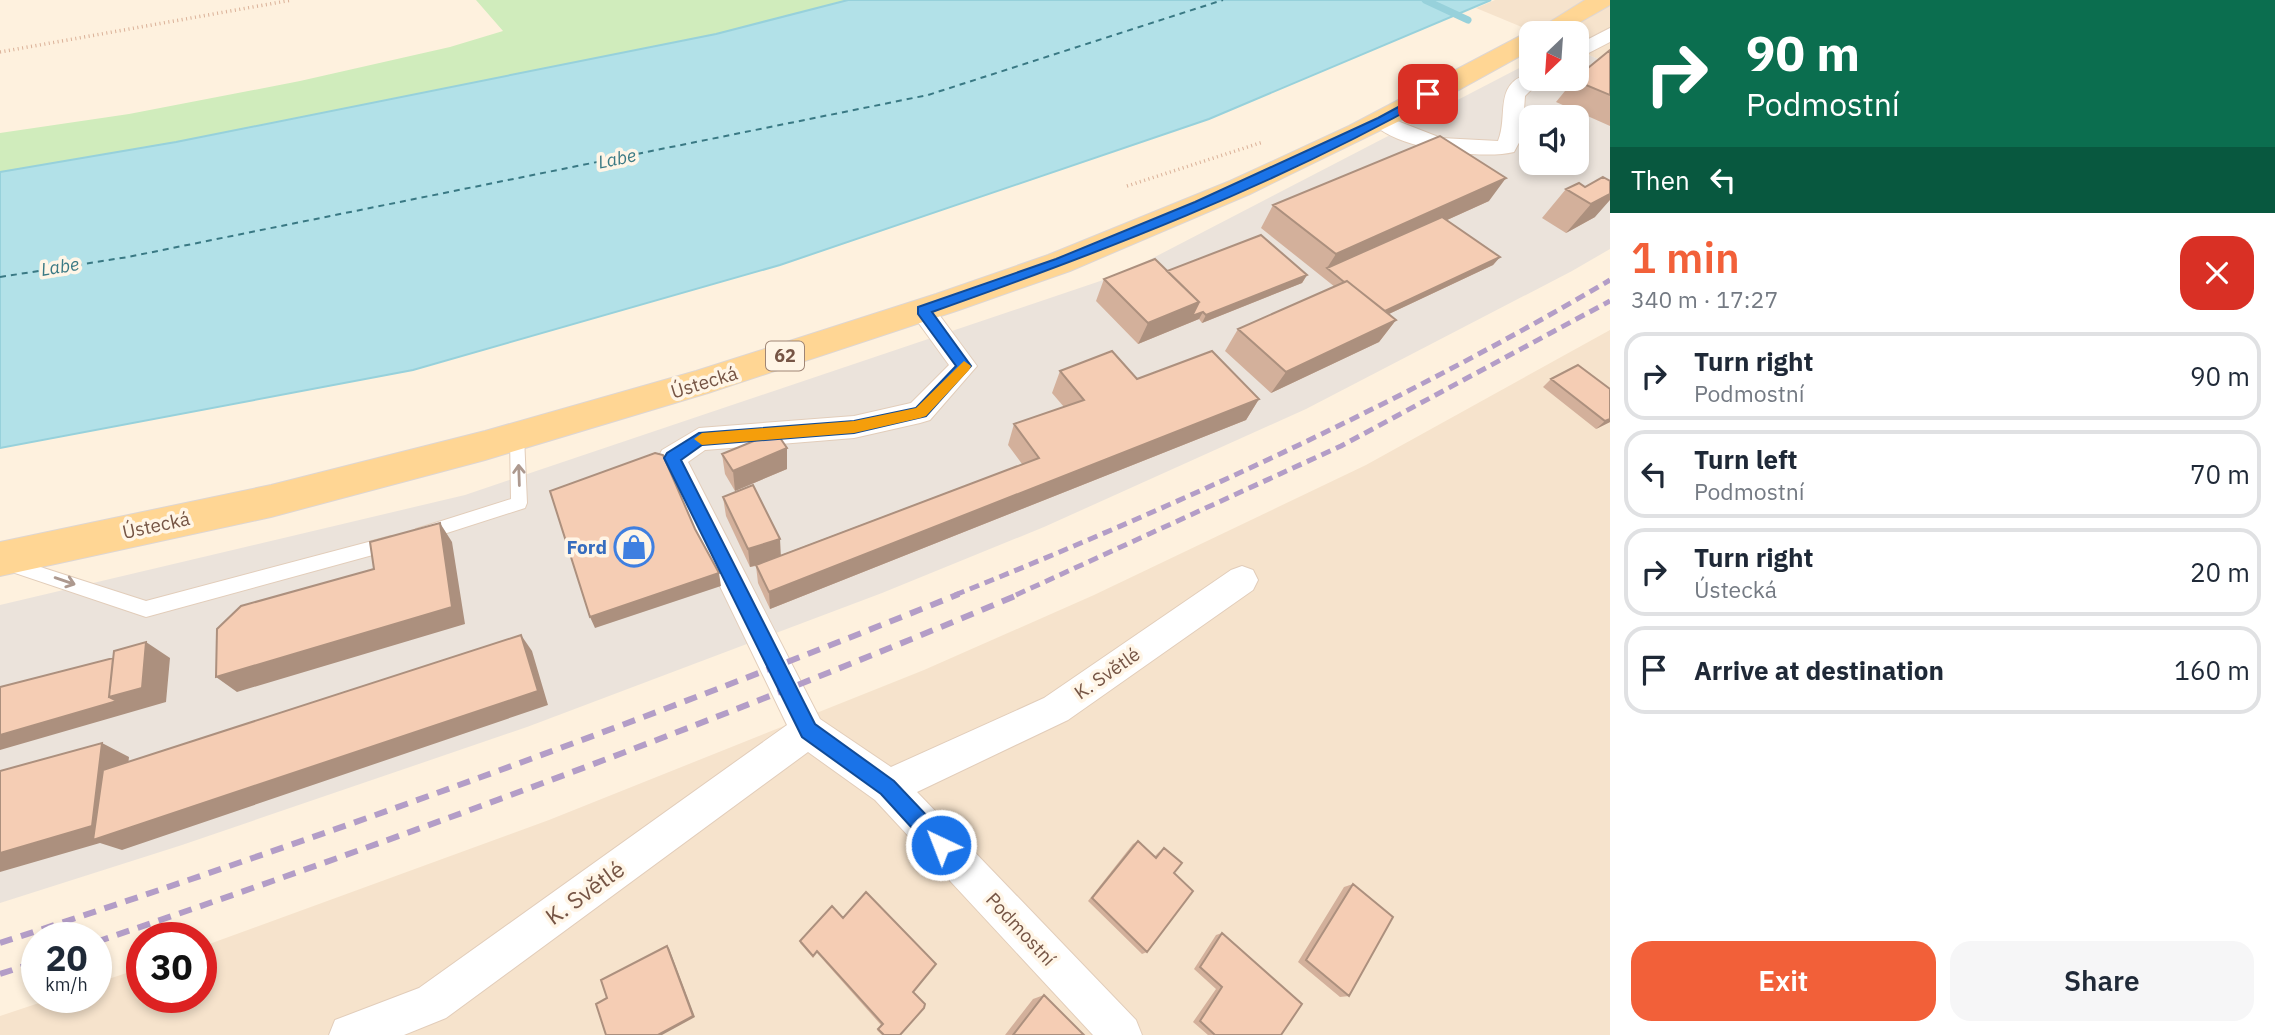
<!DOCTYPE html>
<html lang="en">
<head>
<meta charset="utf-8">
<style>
	body { margin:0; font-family:"IBM Plex Sans",sans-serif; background:#f6f6f7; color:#1f2937; height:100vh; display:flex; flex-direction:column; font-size:26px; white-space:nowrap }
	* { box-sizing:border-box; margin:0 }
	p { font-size:23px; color:#747a83 }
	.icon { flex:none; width:38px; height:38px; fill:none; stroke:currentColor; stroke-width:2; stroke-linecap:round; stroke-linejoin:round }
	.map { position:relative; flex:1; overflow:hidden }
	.panel { display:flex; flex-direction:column; background:#fff; width:665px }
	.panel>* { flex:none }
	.top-card { background:#0b6e4f; color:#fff; overflow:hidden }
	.needle { width:46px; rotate:205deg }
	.buttons { position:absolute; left:1519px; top:21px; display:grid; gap:14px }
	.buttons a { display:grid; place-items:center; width:70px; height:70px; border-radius:14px; background:#fff; box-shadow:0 4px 10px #0003; font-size:35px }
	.speed { position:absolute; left:21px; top:922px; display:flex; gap:14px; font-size:35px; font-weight:700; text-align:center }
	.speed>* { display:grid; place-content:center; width:91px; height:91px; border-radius:50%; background:#fff; box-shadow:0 4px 10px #0003; line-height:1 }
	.speed small { font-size:18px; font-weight:400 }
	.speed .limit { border:10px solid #d22; background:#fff; color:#111 }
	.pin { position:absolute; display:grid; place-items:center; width:60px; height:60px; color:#fff; margin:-30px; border-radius:14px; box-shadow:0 4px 10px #0006 }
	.me { position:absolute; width:77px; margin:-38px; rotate:317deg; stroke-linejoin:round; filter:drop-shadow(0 0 5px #0008) }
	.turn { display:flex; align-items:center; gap:24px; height:147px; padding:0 21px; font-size:32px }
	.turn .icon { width:91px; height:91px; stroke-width:2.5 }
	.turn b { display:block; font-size:49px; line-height:60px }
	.then { display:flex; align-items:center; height:66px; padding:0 21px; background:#0003; gap:14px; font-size:26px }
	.round { display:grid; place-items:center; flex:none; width:74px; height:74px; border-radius:21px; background:#f6f6f7 }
	.overview { display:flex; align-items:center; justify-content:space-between; height:119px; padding:0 21px }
	h1 { font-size:42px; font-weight:600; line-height:52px; color:#f26039 }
	.button { display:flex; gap:14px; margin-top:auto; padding:14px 21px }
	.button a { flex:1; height:80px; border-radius:21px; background:#f26039; color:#fff; font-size:28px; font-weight:600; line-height:80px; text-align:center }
	.button a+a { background:#f6f6f7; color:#1f2937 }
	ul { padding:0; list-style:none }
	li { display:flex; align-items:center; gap:21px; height:88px; margin:0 14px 10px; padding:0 7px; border:4px solid #e0e1e3; border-radius:21px }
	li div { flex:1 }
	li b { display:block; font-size:26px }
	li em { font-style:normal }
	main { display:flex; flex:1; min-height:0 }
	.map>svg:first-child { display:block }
	.residential { fill:#f6e3cc }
	.industrial { fill:#ebe3db; fill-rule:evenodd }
	.green { fill:#d0ecbc }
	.water { fill:#b2e1e8; stroke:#97d1db; stroke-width:2 }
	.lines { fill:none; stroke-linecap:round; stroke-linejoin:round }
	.stream { stroke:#97d1db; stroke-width:7 }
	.ferry { stroke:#3a7984; stroke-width:2; stroke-dasharray:6 5; stroke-linecap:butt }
	.service-casing { stroke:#e2cdba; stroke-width:2 }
	.minor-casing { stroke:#e2cdba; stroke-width:2 }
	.primary-casing { stroke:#ded6d2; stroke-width:2 }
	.path { stroke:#dab097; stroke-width:3.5; stroke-dasharray:1 3.5; stroke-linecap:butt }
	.service { fill:#fff; fill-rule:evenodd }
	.minor { fill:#fff; fill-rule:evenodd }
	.primary { fill:#ffd694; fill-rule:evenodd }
	.rail-far1 { stroke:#b39dc7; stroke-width:5; stroke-dasharray:10 6; stroke-linecap:butt }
	.rail { stroke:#b39dc7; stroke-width:6; stroke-dasharray:13 9; stroke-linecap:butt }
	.wall { fill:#d3b09b }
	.shaded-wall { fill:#ac907e }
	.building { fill:#f5cdb4; stroke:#ac907e; stroke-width:2 }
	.oneway { stroke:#ad998f }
	.route { fill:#1a73e8; stroke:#114b97; stroke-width:2 }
	.slow { fill:#f59e0b }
	.labels { text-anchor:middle; stroke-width:7; stroke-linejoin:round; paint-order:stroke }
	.far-water-label { font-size:18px; font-style:italic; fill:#3a7984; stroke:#fff5e6 }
	.shield { fill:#fff5e6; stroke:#9f8575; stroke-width:2 }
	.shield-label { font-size:18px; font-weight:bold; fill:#765545 }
	.street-label { font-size:19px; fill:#765545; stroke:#fff5e6 }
	.shop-label { font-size:19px; font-weight:bold; fill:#366cbe; stroke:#fff5e6; text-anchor:end }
	.near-street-label { font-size:23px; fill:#765545; stroke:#fff5e6 }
</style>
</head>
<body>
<main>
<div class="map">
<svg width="1610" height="1035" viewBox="0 0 1610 1035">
	<rect width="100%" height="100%" fill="#fef1de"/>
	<path class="residential" d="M1495,0H1610V64L1577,50V33H1536L1476,8Z
		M1610,330V1035H0V1016L54,998H96V983L142,968V998H201V947L549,820L924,670L1094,595L1366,465Z"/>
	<path class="industrial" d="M1577,50L1610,64V249L1572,271L1306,409L1044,527L882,593L527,727L182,845L0,903V605L465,495L1124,273L1531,62V79H1577ZM1531,117H1577V163H1531Z"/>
	<path class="green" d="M476,0H848L716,34L176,142L0,172V133L129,114L300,81L450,47L503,31Z"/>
	<path class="water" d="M848,0H1491L1209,119L780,265L413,370L0,448V172L176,142L716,34Z"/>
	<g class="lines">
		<path class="stream" d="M1425,0L1468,20"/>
		<path class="ferry" d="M0,277L128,257L928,95L1223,0"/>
		<g class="service-casing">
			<path id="service" d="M517,431L524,437L527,503L525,508L422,541L416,539L414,534L416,529L511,499L510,437Z
				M391,536L397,538L399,543L397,548L391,550L146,617L0,568V554L146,601Z"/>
		</g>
		<g class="minor-casing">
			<path id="minor" d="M1610,28V42L1577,59V45Z
				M1531,73V79H1542L1525,96L1522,137L1514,152C1482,160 1392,149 1371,121L1382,115L1441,138L1498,141C1509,115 1492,83 1531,73Z
				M923,302L932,305L977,366L930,420L920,423L854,438L705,450L688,462L820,719L891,767L1044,698L1231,570L1242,566L1253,570L1258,580L1253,590L1068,720L917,792L1136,1020L1142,1035H1093L875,800L808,752L446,1018L404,1035H329L335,1020L419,988L787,725L658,458L662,450L699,428L854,416L911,403L949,365L910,311L914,305Z"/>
		</g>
		<g class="primary-casing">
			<path id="primary" d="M1585,0H1610V5L1561,33H1531V50L1426,108L1250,194L1070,271L959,310L708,393L485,460L271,517L0,576V542L271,485L485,431L696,371L936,294L1048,255L1230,181L1349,126L1522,35L1532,33Z"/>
		</g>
		<path class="path" d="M0,52L292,0
			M1127,186L1263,142"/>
		<use href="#service" class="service"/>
		<use href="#minor" class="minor"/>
		<use href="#primary" class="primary"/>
		<path class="rail-far1" d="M955,595C1179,505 1402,403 1610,280
			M1016,595L1341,446L1610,301"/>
		<path class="rail" d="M96,942C408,836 716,722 1020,594
			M0,943C324,837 644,721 959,594
			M0,974L37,962"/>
	</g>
	<path class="wall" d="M1610,50V126L1556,102L1574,80Z
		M1585,187L1595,217L1566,233L1542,218L1566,189Z
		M1489,201L1447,220L1500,257L1493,265L1389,314L1396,320L1379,342L1271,393L1225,351L1238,329L1335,287L1261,228L1273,205Z
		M1167,271L1307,275L1302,283L1202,323L1199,319L1138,344L1096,301L1104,279Z
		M1060,371L1137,379L1259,399L1246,420L770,609L758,583L756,566L750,567L726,516L723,497L781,555L1022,464L1008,445L1014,424L1064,407L1052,393Z
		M1551,379L1610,422L1596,429L1543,387Z
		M787,448V469L735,491L725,474L722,454Z
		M1138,841L1155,856L1159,852L1164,848L1174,873L1147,952L1142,954L1088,901L1133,844Z
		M1353,884L1349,996L1340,997L1298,962L1344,887Z
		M1222,933L1281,1035H1208L1193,1022L1216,989L1194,969L1216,935Z
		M800,941L913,992L900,1035H882L877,1030L881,1025L817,953L813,958L800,943Z
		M1044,995L1084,1035H1005L1033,999Z"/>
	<path class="shaded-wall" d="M1506,178L1489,201L1332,272L1327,268L1336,254Z
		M1610,194V200L1595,217L1566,233L1591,204Z
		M1500,257L1493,265L1376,320L1382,313Z
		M1307,275L1302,283L1202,323L1206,315Z
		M1199,302L1203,312L1199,319L1138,344L1148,323Z
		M1396,320L1379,342L1271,393L1286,372Z
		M1259,399L1246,420L770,609L769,592Z
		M1610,419V422L1596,429L1605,421Z
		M787,448V469L735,491L733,471Z
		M440,523L452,542L465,624L237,692L216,677Z
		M780,539L781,558L750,567L748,549Z
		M719,573L721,586L595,628L590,617Z
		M521,635L532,651L548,705L122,850L100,843L0,872V853L102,743L129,757L121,831Z
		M146,642L170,658L166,702L0,750V735L109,697Z
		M667,946L669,948L695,1017L662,1035H658Z"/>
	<path class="building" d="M1610,50V95L1574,80L1577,79V77Z
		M1440,136L1506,178L1336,254L1273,205Z
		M1603,177L1610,181V194L1591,204L1566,189L1579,183L1585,187Z
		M1442,217L1500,257L1385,311L1347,281L1344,282L1327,268Z
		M1261,235L1307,275L1206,315L1203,312L1192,316L1199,302L1167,271Z
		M1155,259L1199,302L1148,323L1104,279Z
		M1347,281L1396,320L1286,372L1238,329Z
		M1112,351L1137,379L1212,351L1259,399L769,592L756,565L1039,458L1014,424L1084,400L1060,371Z
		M1578,365L1610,389V419L1605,421L1551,379Z
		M776,432L787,448L733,471L722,454Z
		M655,453L663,455L695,529L719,573L590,617L550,491Z
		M753,485L780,539L748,549L723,497Z
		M440,523L452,607L216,677L217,629L241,606L374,569L370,542Z
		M521,635L538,691L93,840L103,770Z
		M146,642L142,688L109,697L114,651Z
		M113,658L109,697L117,701L0,735V687Z
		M102,743L92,826L0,853V771Z
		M1138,841L1156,858L1164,848L1182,863L1174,873L1193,891L1147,952L1092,898Z
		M1353,884L1393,917L1349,996L1306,960Z
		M866,892L936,964L913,992L925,1004L924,1008L900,1035H884L878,1029L883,1024L817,951L813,956L800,941L832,906L843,918Z
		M1222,933L1302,1004L1281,1035H1215L1200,1021L1222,987L1200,967Z
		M667,946L693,1016L658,1035H606L596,1004L607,998L601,980Z
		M1044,995L1084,1035H1013Z"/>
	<defs><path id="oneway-shaft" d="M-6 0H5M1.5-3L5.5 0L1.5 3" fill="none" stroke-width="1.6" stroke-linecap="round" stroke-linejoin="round" transform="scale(1.75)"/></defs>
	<g class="oneway">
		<use href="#oneway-shaft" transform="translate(519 475) rotate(-92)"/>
		<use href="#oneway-shaft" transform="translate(65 581) rotate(19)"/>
	</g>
	<path class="route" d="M1428,91L1434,94L1432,97C1274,186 1102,252 932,312L971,366L926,416L854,433L702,445L681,460L815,724L894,781L948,838L951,845L948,852L941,854L934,852L881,794L802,737L664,458L667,453L699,433L854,421L916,408L956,366L918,314V307L1056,259L1195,202L1378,118Z"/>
	<path class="slow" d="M964,361L971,366L969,370L926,416L920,418L854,433L702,445L694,439L702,433L854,421L916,408Z"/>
	<defs>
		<g id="shop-ring" transform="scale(2.0125)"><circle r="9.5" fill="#fff5e6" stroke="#3f7fe0" stroke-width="1.5"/><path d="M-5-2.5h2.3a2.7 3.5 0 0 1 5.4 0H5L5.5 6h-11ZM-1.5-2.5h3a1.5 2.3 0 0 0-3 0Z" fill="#3f7fe0"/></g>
	</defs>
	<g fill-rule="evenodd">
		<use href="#shop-ring" x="634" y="547"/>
	</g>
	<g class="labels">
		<g class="far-water-label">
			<text transform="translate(617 159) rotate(-12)" y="6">Labe</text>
			<text transform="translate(60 267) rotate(-9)" y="6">Labe</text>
		</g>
		<rect class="shield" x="766" y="341.5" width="38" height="29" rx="5"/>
		<g class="shield-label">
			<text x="785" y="362">62</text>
		</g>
		<g class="street-label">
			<text transform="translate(704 382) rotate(-17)" y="7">Ústecká</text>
			<text transform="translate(156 525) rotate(-12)" y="7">Ústecká</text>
			<text transform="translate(1107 673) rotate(-35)" y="7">K. Světlé</text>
			<text transform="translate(1021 929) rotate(47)" y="7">Podmostní</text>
		</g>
		<g class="shop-label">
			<text x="607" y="554">Ford</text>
		</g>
		<g class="near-street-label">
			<text transform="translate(585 893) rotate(-36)" y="8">K. Světlé</text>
		</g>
	</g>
</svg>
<div class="buttons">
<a><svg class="needle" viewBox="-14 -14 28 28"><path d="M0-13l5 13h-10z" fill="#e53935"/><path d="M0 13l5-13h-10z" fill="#747a83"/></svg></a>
<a><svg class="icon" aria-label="sound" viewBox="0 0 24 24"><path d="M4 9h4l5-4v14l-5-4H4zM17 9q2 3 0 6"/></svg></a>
</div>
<div class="speed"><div>20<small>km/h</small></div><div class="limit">30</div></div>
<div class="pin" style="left:1428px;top:94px;background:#d93025"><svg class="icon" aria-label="arrive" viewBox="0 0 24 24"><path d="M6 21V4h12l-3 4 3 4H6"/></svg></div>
<svg class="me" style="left:941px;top:845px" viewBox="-20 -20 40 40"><circle r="17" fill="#1a73e8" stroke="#fff" stroke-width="3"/><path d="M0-11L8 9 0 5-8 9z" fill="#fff"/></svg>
</div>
<section class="panel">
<div class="top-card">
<div class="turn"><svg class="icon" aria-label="right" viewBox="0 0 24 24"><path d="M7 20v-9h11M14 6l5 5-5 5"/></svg><div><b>90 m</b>Podmostní</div></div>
<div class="then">Then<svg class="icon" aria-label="left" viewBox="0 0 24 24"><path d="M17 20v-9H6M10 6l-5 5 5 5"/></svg></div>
</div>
<div class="overview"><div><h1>1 min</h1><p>340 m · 17:27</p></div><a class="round" style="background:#d93025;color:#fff"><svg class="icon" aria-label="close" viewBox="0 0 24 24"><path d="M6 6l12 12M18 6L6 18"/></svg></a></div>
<ul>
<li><svg class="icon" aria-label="right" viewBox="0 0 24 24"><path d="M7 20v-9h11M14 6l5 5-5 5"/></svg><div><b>Turn right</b><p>Podmostní</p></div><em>90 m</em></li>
<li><svg class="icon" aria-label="left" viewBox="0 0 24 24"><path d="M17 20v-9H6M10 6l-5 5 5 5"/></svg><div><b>Turn left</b><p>Podmostní</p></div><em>70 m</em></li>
<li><svg class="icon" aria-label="right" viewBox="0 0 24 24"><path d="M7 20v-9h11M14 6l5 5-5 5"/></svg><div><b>Turn right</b><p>Ústecká</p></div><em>20 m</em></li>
<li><svg class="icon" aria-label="arrive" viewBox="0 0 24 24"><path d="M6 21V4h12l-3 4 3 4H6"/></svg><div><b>Arrive at destination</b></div><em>160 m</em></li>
</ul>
<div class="button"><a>Exit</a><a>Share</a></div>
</section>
</main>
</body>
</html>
